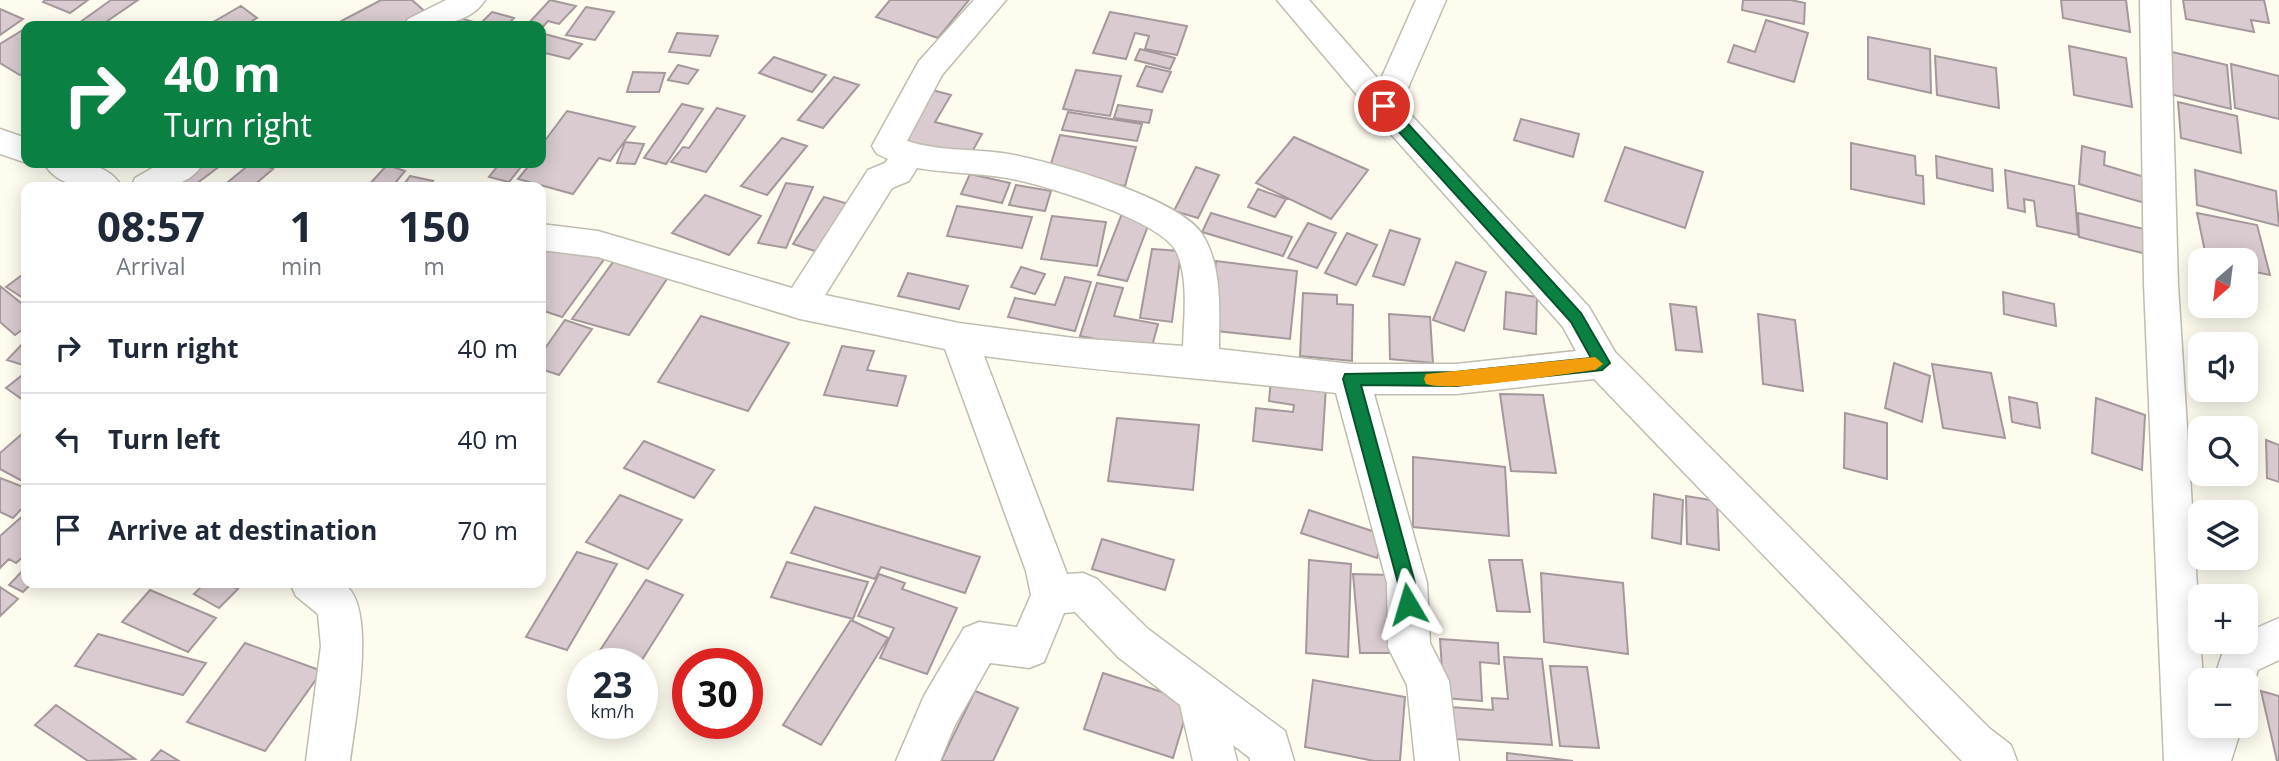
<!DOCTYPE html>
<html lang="en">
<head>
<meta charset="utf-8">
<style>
	body { margin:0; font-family:"Open Sans",sans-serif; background:#f2f2f3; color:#1f2937; height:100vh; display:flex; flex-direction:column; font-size:26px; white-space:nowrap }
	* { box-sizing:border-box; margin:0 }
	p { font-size:23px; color:#747a83 }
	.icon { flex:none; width:38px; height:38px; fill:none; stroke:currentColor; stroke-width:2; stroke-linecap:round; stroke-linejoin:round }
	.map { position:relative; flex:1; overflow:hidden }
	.drawer { position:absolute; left:21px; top:182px; width:525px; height:406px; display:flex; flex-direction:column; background:#fff; border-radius:14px; box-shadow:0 4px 18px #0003 }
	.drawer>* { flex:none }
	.guide { position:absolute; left:21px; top:21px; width:525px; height:147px; border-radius:14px; box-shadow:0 4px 18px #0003; background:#0b8043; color:#fff; overflow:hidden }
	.needle { width:46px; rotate:208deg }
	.fabs { position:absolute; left:2188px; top:248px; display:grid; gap:14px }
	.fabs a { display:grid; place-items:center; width:70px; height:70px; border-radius:14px; background:#fff; box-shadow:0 4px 18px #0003; font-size:35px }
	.speed { position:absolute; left:567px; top:648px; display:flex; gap:14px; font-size:35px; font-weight:700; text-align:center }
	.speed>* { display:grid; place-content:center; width:91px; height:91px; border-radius:50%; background:#fff; box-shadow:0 4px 18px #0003; line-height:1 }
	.speed small { font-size:18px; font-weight:400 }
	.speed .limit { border:10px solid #d22; background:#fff; color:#111 }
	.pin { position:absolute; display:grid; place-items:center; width:60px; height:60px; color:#fff; margin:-30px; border:4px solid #fff; border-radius:50%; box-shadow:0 2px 7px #0007 }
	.me { position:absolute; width:77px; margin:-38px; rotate:353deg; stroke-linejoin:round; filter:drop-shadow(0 0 5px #0008) }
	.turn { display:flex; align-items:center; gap:24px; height:147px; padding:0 28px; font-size:32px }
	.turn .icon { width:91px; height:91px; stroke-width:2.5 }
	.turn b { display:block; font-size:49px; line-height:60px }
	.eta { display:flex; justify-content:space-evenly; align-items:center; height:119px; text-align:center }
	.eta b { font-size:42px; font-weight:700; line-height:49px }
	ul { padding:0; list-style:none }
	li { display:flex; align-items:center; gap:21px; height:91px; padding:0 28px; border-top:2px solid #e0e1e3 }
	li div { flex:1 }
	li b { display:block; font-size:26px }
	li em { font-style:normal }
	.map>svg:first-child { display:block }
	.building { fill:#d9cbcf; stroke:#a5989c; stroke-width:2 }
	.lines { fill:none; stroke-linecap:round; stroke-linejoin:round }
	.minor-casing { stroke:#bfbcb0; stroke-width:3 }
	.minor { fill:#fff; fill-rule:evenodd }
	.route { fill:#0b8043; stroke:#07532c; stroke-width:2 }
	.slow { fill:#f59e0b }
</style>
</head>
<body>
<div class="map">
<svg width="2279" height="761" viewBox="0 0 2279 761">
	<rect width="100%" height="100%" fill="#fefbef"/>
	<path class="building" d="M45,0H88L70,13L43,2Z
		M111,0H138L100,26L76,25Z
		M381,0H412L430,16L411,26H332Z
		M550,0L576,6L559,24L548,21L541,29V26H526Z
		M890,0H969L938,38L876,17Z
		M1743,0H1791L1805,3L1804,24L1742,10Z
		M2061,0H2126L2130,32L2063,18Z
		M2183,0H2264L2269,23L2251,20L2254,32L2186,19Z
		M241,6L257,18L244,26L208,25Z
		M586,7L614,12L595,40L566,35Z
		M0,9L23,19L0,35Z
		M492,12L514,18L506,26H443L454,16L480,24Z
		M1110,12L1187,26L1177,55L1145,49L1149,36L1135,33L1126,59L1093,53Z
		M1766,20L1808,33L1794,82L1728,62L1734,45L1755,52Z
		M26,28V71L20,75L0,63V44Z
		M541,33L582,44L569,59L541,52Z
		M677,33L718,36L710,56L669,52Z
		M1868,37L1930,49L1931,93L1868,79Z
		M2069,46L2126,58L2132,107L2074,95Z
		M1140,49L1175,58L1170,69L1135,60Z
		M2168,51L2227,65L2231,109L2170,94Z
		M1935,56L1996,68L1999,108L1937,95Z
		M774,57L826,75L812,92L759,73Z
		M2231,64L2279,76V119L2235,108Z
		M678,65L698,70L688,84L668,80Z
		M1146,66L1171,72L1162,92L1137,86Z
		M1076,70L1121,76L1110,116L1063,109Z
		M633,72L665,73L659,92H627Z
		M834,77L859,85L823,128L798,120Z
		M932,90L951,95L935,122L982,134L968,159L901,142Z
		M2178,102L2237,116L2241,153L2181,138Z
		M682,104L703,109L666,164L644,158Z
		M1118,105L1152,110L1149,123L1114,118Z
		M717,108L745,116L706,172L671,162L683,147L689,148Z
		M567,111L635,127L610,161L599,158L573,194L518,179L531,163H541V146Z
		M1068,112L1142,124L1137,141L1062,130Z
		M1521,119L1579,134L1573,157L1514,140Z
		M1060,135L1136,147L1125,186L1048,173Z
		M1294,137L1368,170L1331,219L1256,183Z
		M782,138L807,146L767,195L741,186Z
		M625,142L644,144L635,164L617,163Z
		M1851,143L1915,156L1916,175L1923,176L1924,204L1851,189Z
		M2082,146L2105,152L2104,165L2148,178V204L2079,184Z
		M1625,147L1703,172L1685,228L1605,201Z
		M1936,156L1992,169L1993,191L1937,178Z
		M194,163H224L192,187H161Z
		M251,163H260L273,169L252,187H222Z
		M500,163H524L509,182L489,177Z
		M387,165L405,171L392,187H367Z
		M1196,167L1219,175L1198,218L1174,211Z
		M2005,170L2074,186L2078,235L2037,226L2034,201L2024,199L2025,212L2008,208Z
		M2195,170L2276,191L2279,226L2197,205Z
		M970,174L1010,183L1002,203L961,194Z
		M410,176L433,181L428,187H402Z
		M786,183L813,187L786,248L758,243Z
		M1016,185L1051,191L1045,211L1009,205Z
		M1258,189L1286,199L1275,217L1248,207Z
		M705,195L761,216L729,255L672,233Z
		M824,197L849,204L818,252L793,244Z
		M957,206L1032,217L1022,248L947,236Z
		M1123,211L1151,218L1127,281L1098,275Z
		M1211,213L1292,237L1283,256L1202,232Z
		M2078,213L2152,231L2154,256L2079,237Z
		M2197,213L2257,225L2270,275L2245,270V261H2207Z
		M1052,216L1106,222L1097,266L1041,259Z
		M1308,223L1336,233L1317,268L1288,258Z
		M1390,230L1420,239L1404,285L1373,276Z
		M1347,233L1377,245L1356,285L1325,273Z
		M548,241L605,258L562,317L541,310V249Z
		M1152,249L1181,251L1172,322L1140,318Z
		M616,258L671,273L629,335L572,319Z
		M1216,261L1297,271L1290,339L1207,330Z
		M1456,262L1486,272L1464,331L1433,320Z
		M1021,267L1045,274L1035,294L1011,287Z
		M26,272V300L6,287Z
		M908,273L968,286L959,309L898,296Z
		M1065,277L1091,282L1075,331L1008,317L1015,298L1055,305Z
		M1097,283L1123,288L1114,316L1158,324L1151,350L1080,336Z
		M0,286L26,307V327L15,335L0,322Z
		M1506,292L1537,297L1536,334L1504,329Z
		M2003,292L2054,304L2056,326L2004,314Z
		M1303,293L1337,295V304L1353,305L1352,361L1300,356Z
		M1670,304L1696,307L1702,352L1676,350Z
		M1389,314L1430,317L1433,363L1390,359Z
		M1758,314L1795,320L1803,391L1763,384Z
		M701,316L789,343L748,411L658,382Z
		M565,320L592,329L559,375L541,369V354Z
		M26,340V366L7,360Z
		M842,346L874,351L867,370L906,376L897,406L824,395Z
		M1894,363L1930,376L1922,422L1885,408Z
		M1932,364L1991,373L2005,438L1943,428Z
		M26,372V402L6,388Z
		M1271,379L1326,386L1322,450L1253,441L1256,408L1293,412L1294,405L1269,401Z
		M1500,394L1543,395L1556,473L1511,471Z
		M2009,397L2037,403L2040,428L2012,422Z
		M2096,398L2145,415L2142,470L2092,453Z
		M1845,413L1887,423V479L1844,468Z
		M1117,418L1199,425L1193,490L1108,481Z
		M23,433L26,435V483L0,469V453Z
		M2266,440L2279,445V482L2267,478Z
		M644,441L714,470L694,498L624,468Z
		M1413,457L1505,467L1509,536L1413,527Z
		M0,478L26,488V504L13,518L0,512Z
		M1654,494L1683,500L1681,544L1652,538Z
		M620,495L682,520L648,569L586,542Z
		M1686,496L1717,501L1719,550L1687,544Z
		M815,507L980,557L965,593L881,567L875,579L791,553Z
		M1309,510L1384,535L1377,558L1301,533Z
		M26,513V554L16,563L9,559L0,568V536Z
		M1102,539L1174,560L1165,590L1092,569Z
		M577,552L617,564L567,650L526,637Z
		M1309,560L1351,564L1348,657L1306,653Z
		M1489,560H1522L1530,612L1497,611Z
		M787,562L868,582L853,619L771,597Z
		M26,567V583H32L23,592L9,585Z
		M1541,573L1623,583L1628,654L1544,642Z
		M879,574L905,583L902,589L957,608L927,674L880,658L894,628L858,616Z
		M1353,574L1390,575L1399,653H1360Z
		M646,580L683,595L640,663H618L597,655Z
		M205,583H227L238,589L219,608L194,594Z
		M0,587L18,599L0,616Z
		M150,590L216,618L188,652L122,622Z
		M851,620L888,638L821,745L783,725Z
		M98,634L206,663L183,695L75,666Z
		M1440,639L1498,643L1499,664L1480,662L1482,701L1444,698Z
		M245,643L322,671L265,751L187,722Z
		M1504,657L1542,659L1552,745L1454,739L1451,707L1493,710L1492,698L1508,699Z
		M1550,666L1587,667L1599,748L1560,746Z
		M1103,673L1190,701L1173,758L1084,729Z
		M1313,680L1405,697L1400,761H1374L1305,747Z
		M975,691L1018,708L993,761H941Z
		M2261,691L2279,696V761H2277Z
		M56,705L135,759L88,761L35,725Z
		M161,750L179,761H151Z
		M1507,753L1573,761H1507Z"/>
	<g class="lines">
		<g class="minor-casing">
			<path id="minor" d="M446,0H485C469,26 431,26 404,26L408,19Z
				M974,0H1006L942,75L907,141C937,151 971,149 1002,153C1045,159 1180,198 1202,234C1223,267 1219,311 1219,349L1351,364H1456L1576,351L1563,327L1373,114L1277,0H1309L1380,81L1416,0H1446L1401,104L1589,307L1615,352L1989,728L2011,745L2017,761H1962L1959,758L1594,379L1456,394H1374L1427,583L1430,643L1449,681L1459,761H1415L1407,685L1388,647L1387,583L1336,393C1219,379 1101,372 984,356L1067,574L1083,573L1097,579L1148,629L1285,731L1294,761H1250V758L1233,745L1237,761H1193L1180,705L1118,657L1075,612L1064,613L1044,662L1029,668L990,663L955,725L940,761H896L924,696L964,628L979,622L1017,627L1031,595L1026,571L945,349L800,319L598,257L541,250V224L598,231L792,288L868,170L885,163L888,159L877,154L872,146L919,61ZM917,168C947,173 977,173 1007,178C1042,184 1160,220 1176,251C1189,277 1184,317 1183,346L1074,338L959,323L825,295L892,188L909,181Z
				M2140,0H2170L2178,284L2203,681H2200V726H2242L2231,761H2164L2144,284Z
				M0,129L26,138L27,163L0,154Z
				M44,163C71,163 106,159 122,187C95,188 58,190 44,163Z
				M161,163H203C188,190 158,187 131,187L135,178Z
				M290,583C301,582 334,579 343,584C379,602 354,726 350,761H306L321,646L318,614L296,596Z
				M2279,618V660L2258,670L2249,696L2245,697V681H2213L2226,643L2245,642V633Z"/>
		</g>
		<use href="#minor" class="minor"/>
	</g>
	<path class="route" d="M1384,101L1389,103L1581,313L1610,363L1602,370L1456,386L1361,385L1415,583L1416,604L1414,610L1408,613L1401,610L1398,583L1343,379L1345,374L1456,372L1591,358L1571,322L1379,110L1377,106Z"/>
	<path class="slow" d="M1595,357L1603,364L1595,370C1561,374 1453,393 1426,384L1424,379L1426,374Z"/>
</svg>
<div class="fabs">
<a><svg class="needle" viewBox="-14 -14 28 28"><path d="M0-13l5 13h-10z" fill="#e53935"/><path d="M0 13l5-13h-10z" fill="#747a83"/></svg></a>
<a><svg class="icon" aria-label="sound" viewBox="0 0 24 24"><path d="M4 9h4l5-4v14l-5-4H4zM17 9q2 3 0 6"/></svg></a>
<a><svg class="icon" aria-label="search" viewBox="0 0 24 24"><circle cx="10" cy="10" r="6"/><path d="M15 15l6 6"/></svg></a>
<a><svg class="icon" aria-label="layers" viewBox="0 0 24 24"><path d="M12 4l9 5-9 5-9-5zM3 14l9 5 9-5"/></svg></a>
<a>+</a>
<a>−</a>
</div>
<div class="speed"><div>23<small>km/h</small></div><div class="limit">30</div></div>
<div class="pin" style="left:1384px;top:106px;background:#d93025"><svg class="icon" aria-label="arrive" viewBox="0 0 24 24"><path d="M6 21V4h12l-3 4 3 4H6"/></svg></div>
<svg class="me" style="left:1408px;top:604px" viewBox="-20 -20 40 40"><path d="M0-17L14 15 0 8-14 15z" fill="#0b8043" stroke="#fff" stroke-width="4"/></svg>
<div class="guide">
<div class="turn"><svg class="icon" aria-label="right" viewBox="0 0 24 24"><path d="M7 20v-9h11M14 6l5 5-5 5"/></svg><div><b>40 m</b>Turn right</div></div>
</div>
<section class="drawer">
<div class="eta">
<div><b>08:57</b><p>Arrival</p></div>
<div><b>1</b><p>min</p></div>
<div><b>150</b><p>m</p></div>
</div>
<ul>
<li><svg class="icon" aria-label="right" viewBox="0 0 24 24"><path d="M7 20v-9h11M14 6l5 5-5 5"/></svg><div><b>Turn right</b></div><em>40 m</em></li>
<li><svg class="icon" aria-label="left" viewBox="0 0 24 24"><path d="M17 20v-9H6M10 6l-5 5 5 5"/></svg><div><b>Turn left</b></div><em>40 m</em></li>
<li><svg class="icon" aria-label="arrive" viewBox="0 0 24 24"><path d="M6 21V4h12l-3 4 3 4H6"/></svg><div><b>Arrive at destination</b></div><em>70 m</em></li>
</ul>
</section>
</div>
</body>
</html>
